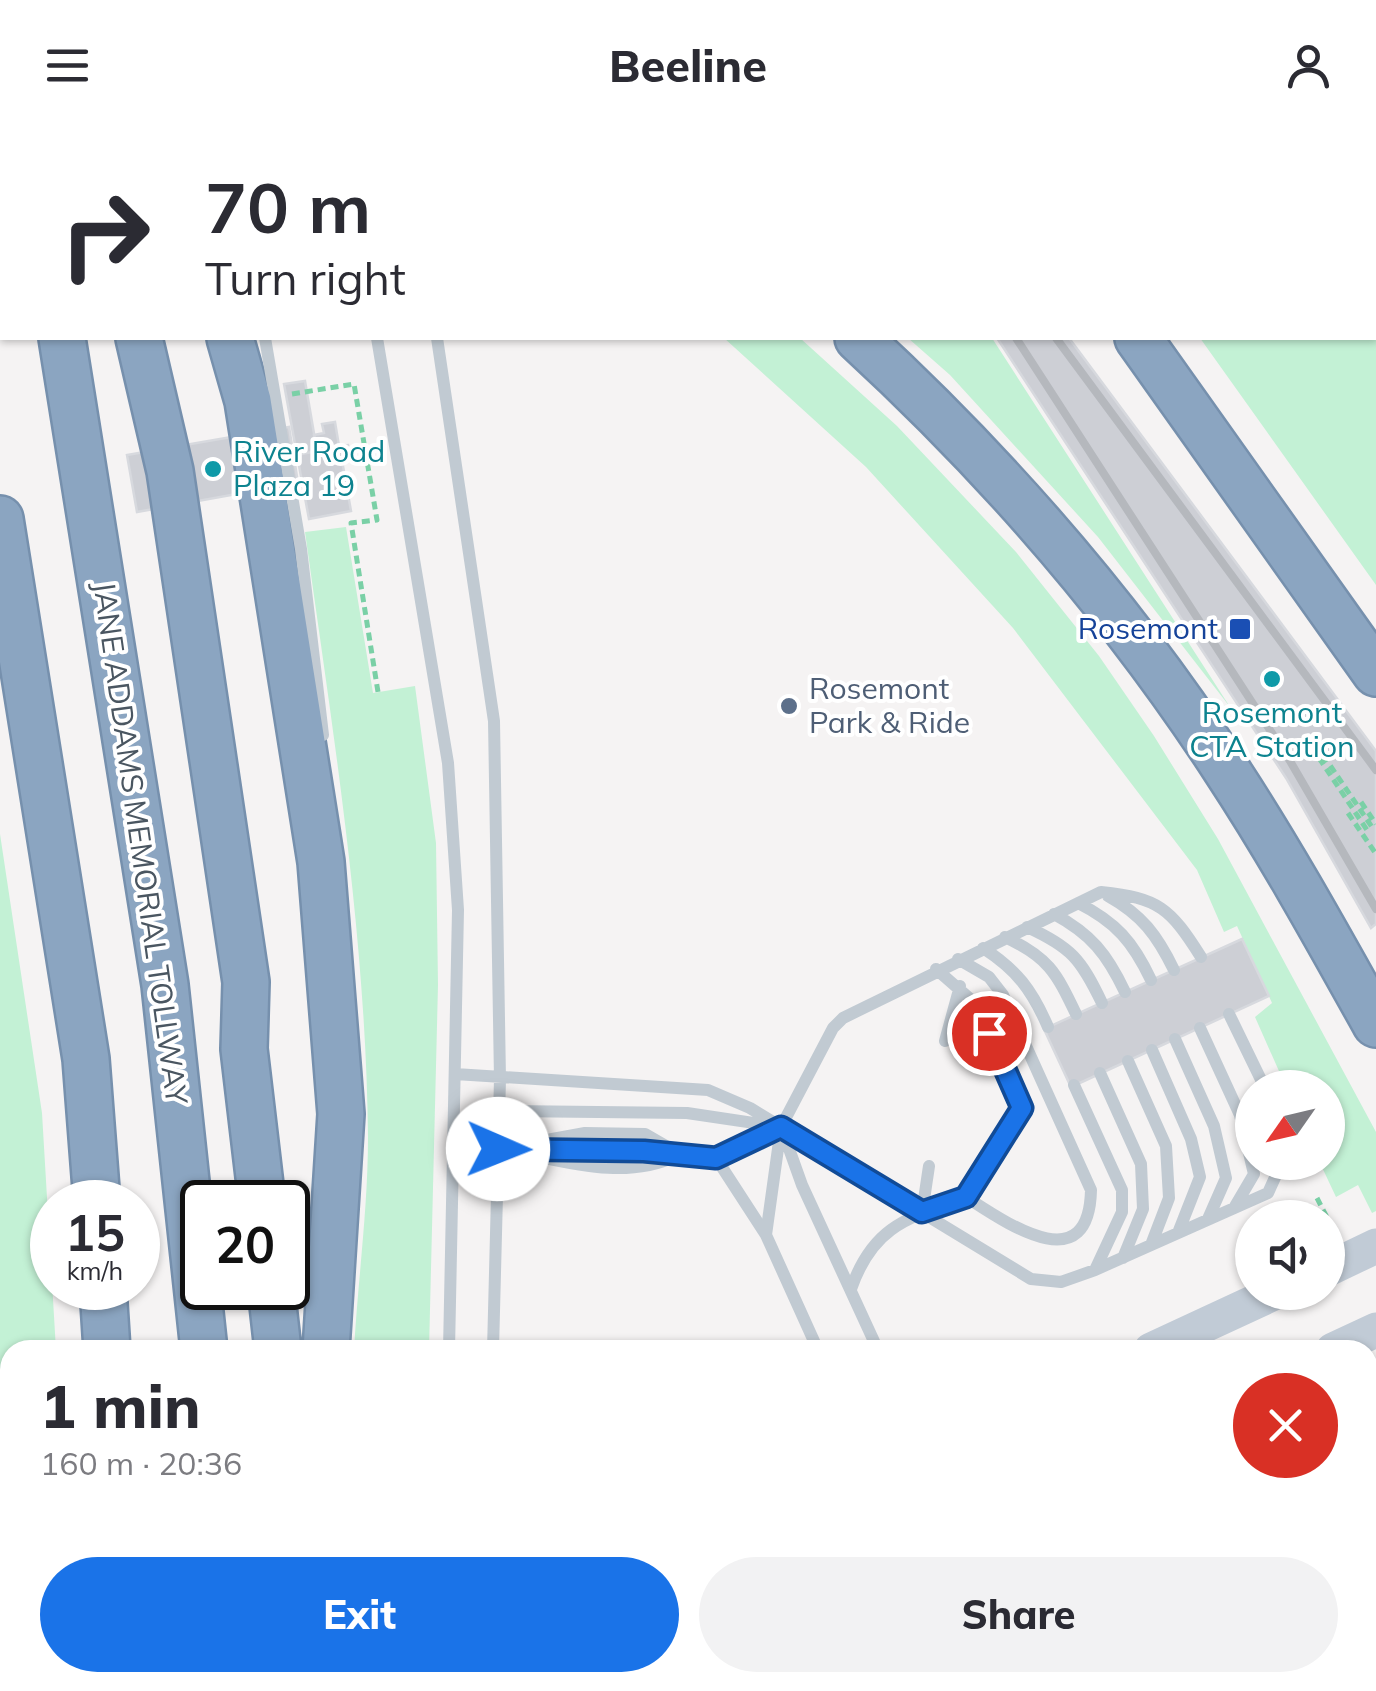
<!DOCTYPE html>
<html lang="en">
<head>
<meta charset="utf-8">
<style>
	body { margin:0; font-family:Mulish,sans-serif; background:#f2f2f3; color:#2b2b33; height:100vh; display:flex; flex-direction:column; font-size:38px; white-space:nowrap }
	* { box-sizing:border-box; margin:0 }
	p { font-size:32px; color:#7c7c81 }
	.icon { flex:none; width:55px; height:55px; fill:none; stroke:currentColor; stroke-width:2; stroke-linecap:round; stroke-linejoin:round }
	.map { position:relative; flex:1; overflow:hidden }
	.details { position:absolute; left:0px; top:1210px; width:1378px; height:352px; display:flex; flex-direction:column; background:#fff; border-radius:30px 30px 0 0; box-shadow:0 2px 8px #0004 }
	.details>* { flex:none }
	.top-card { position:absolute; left:0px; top:0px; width:1378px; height:210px; box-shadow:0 2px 8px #0004; background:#fff; color:#2b2b33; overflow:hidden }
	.needle { width:65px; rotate:236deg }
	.controls { position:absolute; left:1235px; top:940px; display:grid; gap:20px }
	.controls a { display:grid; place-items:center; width:110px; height:110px; border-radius:50%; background:#fff; box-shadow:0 2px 8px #0004; font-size:50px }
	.speed { position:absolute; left:30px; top:1050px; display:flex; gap:20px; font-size:50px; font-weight:700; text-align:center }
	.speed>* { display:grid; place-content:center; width:130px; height:130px; border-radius:50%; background:#fff; box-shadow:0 2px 8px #0004; line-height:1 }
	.speed small { font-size:25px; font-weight:400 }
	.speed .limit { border:5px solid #111; border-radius:15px; background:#fff; color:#111 }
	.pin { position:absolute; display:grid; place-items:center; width:85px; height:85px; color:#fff; margin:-42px; border:5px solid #fff; border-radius:50%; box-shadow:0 2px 10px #0007 }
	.me { position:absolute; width:110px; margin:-55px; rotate:91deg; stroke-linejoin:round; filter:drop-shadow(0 0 8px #0008) }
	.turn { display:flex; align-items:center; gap:35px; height:210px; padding:0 40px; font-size:45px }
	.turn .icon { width:130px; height:130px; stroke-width:2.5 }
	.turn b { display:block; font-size:70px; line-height:85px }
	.round { display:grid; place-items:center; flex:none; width:105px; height:105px; border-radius:52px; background:#f2f2f3 }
	.head { display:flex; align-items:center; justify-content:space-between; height:170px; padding:0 40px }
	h1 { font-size:60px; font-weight:800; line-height:75px }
	.button { display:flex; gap:20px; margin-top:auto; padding:20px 40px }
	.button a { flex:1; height:115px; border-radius:60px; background:#1a73e8; color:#fff; font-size:40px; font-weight:800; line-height:115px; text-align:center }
	.button a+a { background:#f2f2f3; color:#2b2b33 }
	header { display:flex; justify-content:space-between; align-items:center; height:130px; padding:0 40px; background:#fff; font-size:45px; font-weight:800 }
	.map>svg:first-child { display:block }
	.commercial { fill:#fdf9ef }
	.green { fill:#c3f1d5 }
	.building { fill:#cdcfd5; stroke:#d7d9de; stroke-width:2.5 }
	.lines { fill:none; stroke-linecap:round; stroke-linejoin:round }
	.motorway-casing { stroke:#7690ad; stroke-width:50 }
	.path { stroke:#7ad0a6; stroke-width:5; stroke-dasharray:8 5; stroke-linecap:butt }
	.service { stroke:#c1cad2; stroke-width:12 }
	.secondary { stroke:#c1cbd6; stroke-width:35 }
	.motorway { stroke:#8ba5c1; stroke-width:45 }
	.rail { stroke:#b5b8bd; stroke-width:8 }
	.route-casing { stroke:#114b97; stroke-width:25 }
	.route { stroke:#1a73e8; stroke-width:18 }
	.culture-dot { fill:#0f9aa8; stroke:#fff; stroke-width:4 }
	.transit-dot { fill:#1a4fb4; stroke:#fff; stroke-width:4 }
	.service-dot { fill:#5c6f8a; stroke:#fff; stroke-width:4 }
	.labels { text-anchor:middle; stroke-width:8; stroke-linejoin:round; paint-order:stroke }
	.culture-label { font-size:30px; fill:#0d838f; stroke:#fff; text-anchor:start }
	.transit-label { font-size:30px; fill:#164399; stroke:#fff; text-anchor:end }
	.service-label { font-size:30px; fill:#4e5e75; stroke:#fff; text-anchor:start }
	.street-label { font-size:30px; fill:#4a5661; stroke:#fff }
</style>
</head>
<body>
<header><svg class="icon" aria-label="menu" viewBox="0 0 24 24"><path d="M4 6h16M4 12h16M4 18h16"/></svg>Beeline<svg class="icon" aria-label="person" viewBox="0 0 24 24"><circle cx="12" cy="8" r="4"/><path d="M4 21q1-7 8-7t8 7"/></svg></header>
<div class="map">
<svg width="1376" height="1561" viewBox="0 0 1376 1561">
	<rect width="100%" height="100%" fill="#f5f3f3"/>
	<path class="commercial" d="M752,1552L885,1553L890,1561H733Z"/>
	<path class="green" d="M1053,0H1376V455L1200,208H1375V2Z
		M724,208H800L897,296L1016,422L1099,526L1154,606L1218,709L1376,1002V1081L1372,1083L1358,1055L1336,1067L1320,1033L1328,1032V958L1286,957L1255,887L1272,873L1237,796L1224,802L1197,740L1013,498L866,337Z
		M908,208H992L1230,577L1098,407L950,245Z
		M346,397L373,563L415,556L436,713L438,855L429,1220H354C358,1149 368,1079 368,1007C366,804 333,603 305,402Z
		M0,704L42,983L56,1220H10V1552L77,1553V1561H0Z
		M1376,1251V1561H1096L1092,1553L1368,1552V1255Z"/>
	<path class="building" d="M997,208H1069L1376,621V794L1371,798L1286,648Z
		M305,251L317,321L297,325L284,254Z
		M335,292L339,316L348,315L350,323L341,325L351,381L309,389L297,325L317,321L314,305L324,303L322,294Z
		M289,297L298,353L137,382L127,325Z
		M1242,809L1269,866L1071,957L1044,899Z"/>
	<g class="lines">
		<g class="motorway-casing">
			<path id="motorway" d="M24,0L25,2
				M102,0V2
				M145,0L146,2
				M595,0L598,2
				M991,0L993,2
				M62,208L165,855L204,1220
				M139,208L170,341L246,852L244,919L262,1072
				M230,208L248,271L321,732L341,984L326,1220
				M858,208C996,335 1123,481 1226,639C1280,721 1328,808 1376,894
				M1138,208L1376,543
				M0,389L86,929L97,1072
				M103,1158L107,1220
				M271,1158L278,1220
				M131,1552L132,1561
				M227,1552L228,1561
				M303,1552L304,1561
				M966,1552L970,1561
				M1030,1552L1034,1561"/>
		</g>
		<path class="path" d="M292,264L354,254L377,390L351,393L378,562
			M1323,625L1372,697
			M1319,628L1367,700
			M1361,672L1376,694
			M1348,683L1376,724
			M1317,1068L1334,1101"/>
		<path class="service" d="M265,208L301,419L323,605
			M377,208L448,633L458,780L449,1220
			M437,208L494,591L500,949L493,1220
			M1108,766C1142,785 1157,805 1174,840
			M1078,773C1116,792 1133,812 1151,850
			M1054,784C1091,804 1107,824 1125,862
			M1027,797C1071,817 1081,829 1102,873
			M1005,807C1048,827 1056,842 1076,884
			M983,818C1017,840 1032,860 1048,897
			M958,829L989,847L1003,865L1091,1060C1089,1152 1005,1092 966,1067
			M936,839L976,874L1022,978L966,1067
			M1229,884L1265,958
			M1200,898L1240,985L1254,1044L1234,1078
			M1175,909L1214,996L1226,1048L1208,1089
			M945,911L960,856
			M1152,920L1191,1009L1200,1047L1178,1103
			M1128,931L1166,1016L1169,1068L1151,1115
			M1100,943L1141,1034L1143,1079L1123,1128
			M455,944L708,960L750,978L1031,1149L1061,1152L1095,1140L1268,1063L1282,1032
			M1074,955L1122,1060V1082L1095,1140
			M499,981L687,983L774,996
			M782,999L802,1055L878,1220
			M525,1014L585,1003L645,1004L678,1023
			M498,1019L644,1021L716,1028L781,997
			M530,1025C578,1035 630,1048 676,1026
			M716,1028L766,1105L818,1220
			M922,1083L929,1036
			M766,1105L781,997L833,898L843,888L1101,762C1159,768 1170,778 1201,827
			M851,1159C873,1096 907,1088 966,1067
			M487,1552L493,1561"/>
		<path class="secondary" d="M1328,1139L1376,1116
			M1151,1220L1276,1162
			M1333,1220L1376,1200
			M421,1561L439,1552
			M606,1561L625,1552"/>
		<use href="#motorway" class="motorway"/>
		<path class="rail" d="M876,0L877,2
			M897,0L899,2
			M1016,208L1290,631L1376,779
			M1056,208L1376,640"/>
	</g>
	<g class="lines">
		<g class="route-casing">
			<path id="route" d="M498,1019L644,1021L716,1028L781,997L922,1082L966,1067L1022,978L989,903"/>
		</g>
		<use href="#route" class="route"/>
	</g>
	<g class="culture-dot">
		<circle cx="213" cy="339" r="10"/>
		<circle cx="1272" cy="549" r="10"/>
	</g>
	<rect class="transit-dot" x="1228" y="487" width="24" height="24" rx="5"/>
	<circle class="service-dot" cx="789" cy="576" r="10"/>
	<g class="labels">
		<g class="culture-label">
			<text x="233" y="332">River Road<tspan x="233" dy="34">Plaza 19</tspan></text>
			<text x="1272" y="593" text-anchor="middle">Rosemont<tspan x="1272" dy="34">CTA Station</tspan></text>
		</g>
		<g class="transit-label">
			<text x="1218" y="509">Rosemont</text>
		</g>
		<g class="service-label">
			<text x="809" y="569">Rosemont<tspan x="809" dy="34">Park &amp; Ride</tspan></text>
		</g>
		<g class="street-label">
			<text transform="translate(140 713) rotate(82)" y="10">JANE ADDAMS MEMORIAL TOLLWAY</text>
		</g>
	</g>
</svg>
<div class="controls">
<a><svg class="needle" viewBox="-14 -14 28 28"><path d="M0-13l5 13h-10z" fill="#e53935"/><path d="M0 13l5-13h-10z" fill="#7c7c81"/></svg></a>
<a><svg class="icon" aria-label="sound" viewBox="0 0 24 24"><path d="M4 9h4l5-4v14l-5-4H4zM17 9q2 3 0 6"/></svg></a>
</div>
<div class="speed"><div>15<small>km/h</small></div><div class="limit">20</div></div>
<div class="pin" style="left:989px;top:903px;background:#d93025"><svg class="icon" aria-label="arrive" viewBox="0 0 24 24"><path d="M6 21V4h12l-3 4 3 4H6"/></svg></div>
<svg class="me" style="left:498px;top:1019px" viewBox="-20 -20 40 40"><circle r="19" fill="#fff"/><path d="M0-13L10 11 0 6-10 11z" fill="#1a73e8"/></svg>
<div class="top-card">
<div class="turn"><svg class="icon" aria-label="right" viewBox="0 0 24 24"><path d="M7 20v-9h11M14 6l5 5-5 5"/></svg><div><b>70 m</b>Turn right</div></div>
</div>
<section class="details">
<div class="head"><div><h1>1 min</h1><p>160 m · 20:36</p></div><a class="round" style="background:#d93025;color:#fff"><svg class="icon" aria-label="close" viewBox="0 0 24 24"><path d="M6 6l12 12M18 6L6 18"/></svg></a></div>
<div class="button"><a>Exit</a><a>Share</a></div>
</section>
</div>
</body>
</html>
